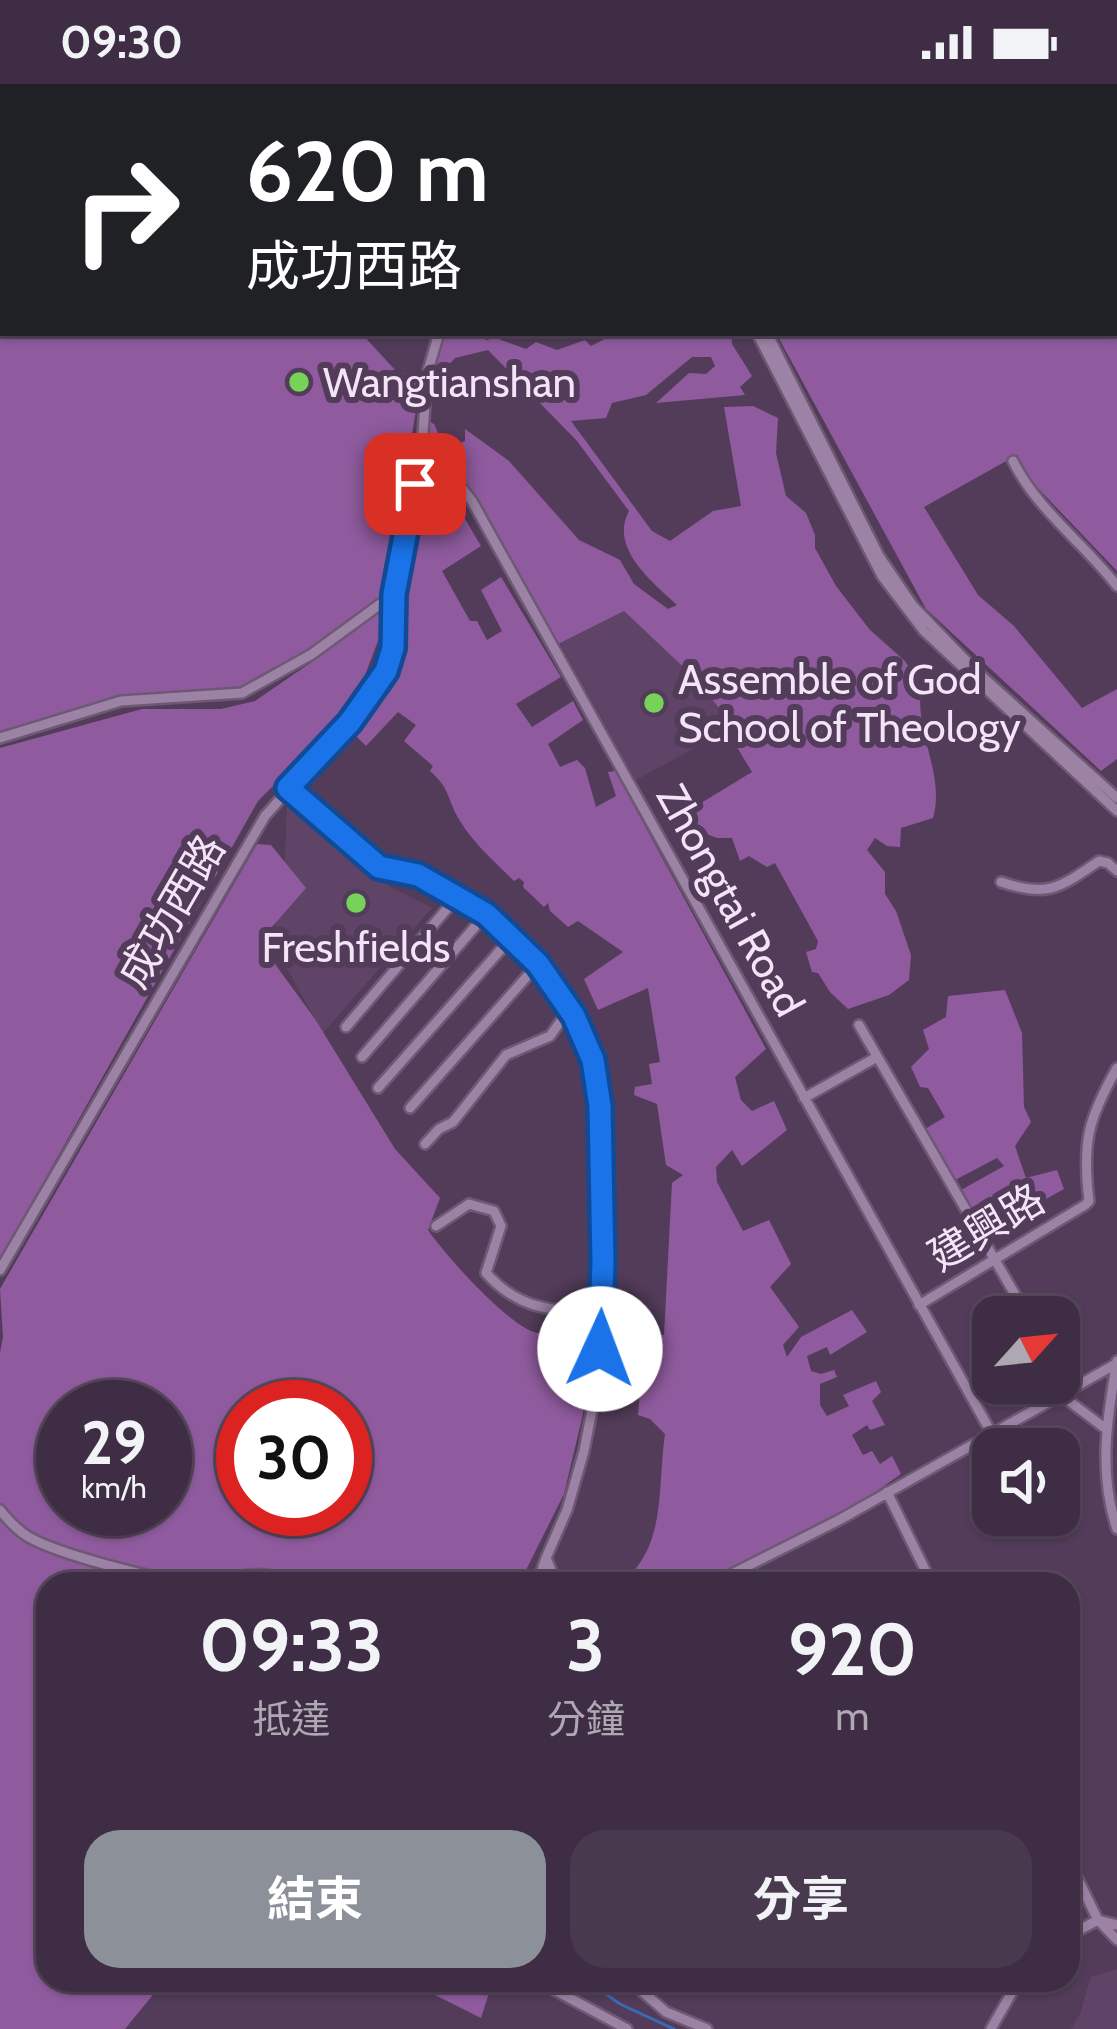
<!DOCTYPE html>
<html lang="zh-TW">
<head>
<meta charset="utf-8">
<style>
	body { margin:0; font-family:Cabin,"Noto Sans TC",sans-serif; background:#49394f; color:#f1f3f6; height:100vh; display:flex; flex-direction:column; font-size:45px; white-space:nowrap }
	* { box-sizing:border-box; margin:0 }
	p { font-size:39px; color:#ada8b2 }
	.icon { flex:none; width:66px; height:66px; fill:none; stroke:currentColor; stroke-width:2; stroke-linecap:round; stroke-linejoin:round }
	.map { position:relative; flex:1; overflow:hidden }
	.drawer { position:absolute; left:36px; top:1488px; width:1044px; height:420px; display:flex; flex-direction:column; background:#3e2d44; border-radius:36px; box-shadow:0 3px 9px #0004,0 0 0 3px #57495d }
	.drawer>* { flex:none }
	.top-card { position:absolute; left:0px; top:0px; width:1119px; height:252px; box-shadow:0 3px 9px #0004,0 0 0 3px #57495d; background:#202124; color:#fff; overflow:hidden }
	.needle { width:78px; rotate:63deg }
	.fabs { position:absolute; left:972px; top:1212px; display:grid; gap:24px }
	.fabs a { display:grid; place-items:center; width:108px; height:108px; border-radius:24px; background:#3e2d44; box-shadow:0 3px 9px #0004,0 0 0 3px #57495d; font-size:60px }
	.speed { position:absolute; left:36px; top:1296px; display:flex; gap:24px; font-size:60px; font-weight:700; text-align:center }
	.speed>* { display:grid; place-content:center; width:156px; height:156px; border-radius:50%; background:#3e2d44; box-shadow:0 3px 9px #0004,0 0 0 3px #57495d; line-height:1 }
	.speed small { font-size:30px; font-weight:400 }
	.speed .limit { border:18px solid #d22; background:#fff; color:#111 }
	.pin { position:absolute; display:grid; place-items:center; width:102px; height:102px; color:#fff; margin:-51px; border-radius:24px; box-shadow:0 6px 18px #0006 }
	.me { position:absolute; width:132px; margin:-66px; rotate:2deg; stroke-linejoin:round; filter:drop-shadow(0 0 9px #0008) }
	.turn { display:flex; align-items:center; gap:42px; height:252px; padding:0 48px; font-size:54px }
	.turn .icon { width:156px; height:156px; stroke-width:2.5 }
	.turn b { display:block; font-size:84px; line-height:102px }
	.eta { display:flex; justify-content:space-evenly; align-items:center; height:204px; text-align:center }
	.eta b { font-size:72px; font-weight:700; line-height:84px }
	.cta { display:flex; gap:24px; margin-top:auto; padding:24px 48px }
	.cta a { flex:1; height:138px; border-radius:36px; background:#8c9099; color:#fff; font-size:48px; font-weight:700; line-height:138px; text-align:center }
	.cta a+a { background:#49394f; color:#f1f3f6 }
	.status { display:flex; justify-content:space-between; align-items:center; height:84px; padding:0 60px; background:#3e2d44; direction:ltr }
	.status svg { height:33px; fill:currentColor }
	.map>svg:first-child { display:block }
	.built { fill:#5f4467 }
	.green { fill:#8f5b9e; fill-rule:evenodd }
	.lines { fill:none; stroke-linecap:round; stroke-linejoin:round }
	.stream { stroke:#396ab6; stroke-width:3 }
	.minor-casing { stroke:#6d5973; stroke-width:14 }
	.minor { stroke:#9c82a4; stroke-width:9 }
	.route-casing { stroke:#114b97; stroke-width:30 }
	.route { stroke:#1a73e8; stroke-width:21 }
	.poi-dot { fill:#77d259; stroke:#533c5a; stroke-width:4.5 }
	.labels { text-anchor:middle; stroke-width:12; stroke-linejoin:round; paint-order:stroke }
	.poi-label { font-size:42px; fill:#f3e4f7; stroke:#533c5a; text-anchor:start }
	.street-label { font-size:42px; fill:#f3e4f7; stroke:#533c5a }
</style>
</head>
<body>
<div class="status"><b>09:30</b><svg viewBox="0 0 49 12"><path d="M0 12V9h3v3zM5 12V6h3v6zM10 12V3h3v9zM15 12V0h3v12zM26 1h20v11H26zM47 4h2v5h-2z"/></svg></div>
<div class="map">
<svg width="1117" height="1945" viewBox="0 0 1117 1945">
	<rect width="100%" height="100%" fill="#533c5a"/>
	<path class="built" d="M624,527L696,595L733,643L636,696L560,559Z
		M287,717L392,804L432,824L323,949L273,860L285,774Z
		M1117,1885V1945H1071L1080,1930L1091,1893Z"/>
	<path class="green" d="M0,0H545L3,3V249H361L396,287L421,294L387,508L276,593L232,614L104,622L0,657Z
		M610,0H1117V487L1034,400L1017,371L924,423L978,511L1014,542L1082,624L1117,605V675L1101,687L926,525L776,249H1116V3Z
		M445,249H477L486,256L496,254L526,265L536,258L557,266L585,256L591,262L616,249H731L732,260L752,292L740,303L745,311L656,319L689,289L706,290L715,282L711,273H692L646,311L612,319L606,334L571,337L652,447L670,457L713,427L741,422L724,323L753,322L778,334L776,369L786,412L806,429L815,451V464L836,502L870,546L904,576L922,600C912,646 946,689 933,734L901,744L900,763L887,762L875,754L867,766L885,788V810L896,827L911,871L909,896L889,911L848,925L830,908L818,889L812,888L806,868L816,865L818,857L775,779L767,783L749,772L740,777L732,754H717L696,746V739L682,736L683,730L752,688L732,655L733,642L696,595L624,527L556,561L473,414L426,354V336L434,340L446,366L465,357V345L509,377L579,456L620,476L634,500L668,525L677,521C652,498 609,464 629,427L577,357L488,266L455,274L432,299Z
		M420,388L439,391L481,462L442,487L470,537H477L487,556L502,547L481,506L501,493L561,593L516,620L532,643L573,617L583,636L548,660L560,683L577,676L585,684L596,723L616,712L608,688L615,687L766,965L735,993L741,1016L752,1027L774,1017L787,1046L742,1082L732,1066L716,1083L717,1098L743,1147L769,1136L791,1180L770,1203L799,1243L783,1261L787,1273L801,1253L852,1226L867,1248L830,1271L827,1263L807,1272L811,1287L821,1290L834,1286L837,1293L820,1300V1321L827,1332L849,1322L843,1311L876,1297L881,1308L872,1317L885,1341L870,1346L867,1341L852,1351L863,1371L872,1367L880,1380L892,1372L901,1390L864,1416L700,1500H619C668,1465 657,1402 665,1350L650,1335L638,1331L643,1272L632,1268L621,1270V1250L664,1251L672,1099L683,1091L666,1081L657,1020L634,1011L635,1003L652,1000L649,980L660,978L648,904L598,926L584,895L623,868L578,837L568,843L550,827L548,819L544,823L523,803L524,798L519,794L514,797C495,778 474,760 460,737C447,716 451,705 430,687L433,682L404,657L416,641L398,628L366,662L353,649L389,600Z
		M380,527L386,536L365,591L324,651L258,717L0,1175V664L142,625H221L255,617L316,575L342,548Z
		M257,760L271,761L306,804L259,858L315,935L395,1065L440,1114L428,1146C445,1171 503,1235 531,1247C547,1253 572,1252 589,1254L583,1330L564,1410L519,1500H48V1896H165L125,1945H0V1269L3,1253L0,1205ZM63,1323H165V1425H63ZM243,1323H345V1425H243Z
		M1005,906L1022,949L1024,1023L1031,1038L1015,1062L1026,1094L1057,1086L1064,1105L999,1141L992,1129L979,1137L961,1106L1004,1082L997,1074L955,1096L925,1045L945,1033L928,1004L920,1003L911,983L929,965L923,946L946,933L948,912Z
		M405,1896H493L481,1934Z"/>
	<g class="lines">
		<path class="stream" d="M586,1896L620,1920L674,1945"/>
		<g class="minor-casing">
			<path id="minor" d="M589,3L590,0
				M757,249L882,492L924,547L1117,727
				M767,249L879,472L913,522L975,586L1117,714
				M422,364L440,376L472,417L992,1350
				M1013,377C1037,426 1084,459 1117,502
				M0,654L121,617L242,609L312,570L394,510
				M288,704L379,783L418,791L503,844L555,902L586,954L593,976L600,1021L603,1179L599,1290L584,1367L567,1426L546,1474L557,1500
				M1001,798C1048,814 1059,804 1099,777L1108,779L1117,787
				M859,941L1028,1233
				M346,943L457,813
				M362,973L486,830
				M378,1004L512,853
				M804,1014L877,973
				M410,1024L538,880
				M425,1060L439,1045L453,1038L506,971L550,952L560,938L574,932
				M436,1142L469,1120L494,1127L501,1142L486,1189C521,1228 553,1225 602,1230
				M0,1186L265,732L349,638L386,587L393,564L394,510L422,364L427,290L439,249
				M919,1221L1085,1121L1089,1117C1082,1058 1088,1035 1117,984
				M1117,1277C1107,1333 1098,1389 1117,1445
				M1061,1311L1106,1345
				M887,1408L932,1500
				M0,1426C8,1436 16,1445 27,1452C54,1469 159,1497 191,1498C229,1500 256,1479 292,1500
				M537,1500L546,1474
				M712,1500L839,1436L1116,1280
				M1068,1775L1098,1836L1117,1856
				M1098,1836L1117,1841
				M1068,1852L1098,1836
				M536,1896L627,1945
				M629,1896L666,1928L707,1945
				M485,1905L492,1896
				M991,1945L1019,1896"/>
		</g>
		<use href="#minor" class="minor"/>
	</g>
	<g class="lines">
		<g class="route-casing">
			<path id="route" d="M415,400L394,510L393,564L386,587L350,638L288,704L379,783L418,791L486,830L538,880L574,932L593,976L600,1022L603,1179L600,1265"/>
		</g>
		<use href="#route" class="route"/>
	</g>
	<g class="poi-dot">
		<circle cx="299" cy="298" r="12"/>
		<circle cx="654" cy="619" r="12"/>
		<circle cx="356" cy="819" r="12"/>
	</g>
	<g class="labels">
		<g class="poi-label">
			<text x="323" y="313">Wangtianshan</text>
			<text x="678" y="610">Assemble of God<tspan x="678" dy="48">School of Theology</tspan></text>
			<text x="356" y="878" text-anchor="middle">Freshfields</text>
		</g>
		<g class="street-label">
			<text transform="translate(731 816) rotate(61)" y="15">Zhongtai Road</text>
			<text transform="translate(171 827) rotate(-60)" y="15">成功西路</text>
			<text transform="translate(986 1143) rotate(-31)" y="15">建興路</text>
		</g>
	</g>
</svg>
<div class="fabs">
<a><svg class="needle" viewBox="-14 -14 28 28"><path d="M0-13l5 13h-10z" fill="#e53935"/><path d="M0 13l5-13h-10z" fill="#ada8b2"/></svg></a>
<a><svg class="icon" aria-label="sound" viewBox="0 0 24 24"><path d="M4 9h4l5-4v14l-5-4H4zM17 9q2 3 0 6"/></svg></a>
</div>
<div class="speed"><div>29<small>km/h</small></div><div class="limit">30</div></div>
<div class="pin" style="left:415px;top:400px;background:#d93025"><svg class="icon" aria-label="arrive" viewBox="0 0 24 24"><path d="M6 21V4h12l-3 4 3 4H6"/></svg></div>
<svg class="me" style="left:600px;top:1265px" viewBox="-20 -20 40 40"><circle r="19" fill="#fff"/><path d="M0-13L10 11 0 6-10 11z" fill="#1a73e8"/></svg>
<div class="top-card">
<div class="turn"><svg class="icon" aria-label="right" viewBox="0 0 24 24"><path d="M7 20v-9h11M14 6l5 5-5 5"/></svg><div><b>620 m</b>成功西路</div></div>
</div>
<section class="drawer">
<div class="eta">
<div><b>09:33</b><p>抵達</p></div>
<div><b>3</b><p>分鐘</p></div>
<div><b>920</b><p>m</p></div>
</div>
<div class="cta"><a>結束</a><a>分享</a></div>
</section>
</div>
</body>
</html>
